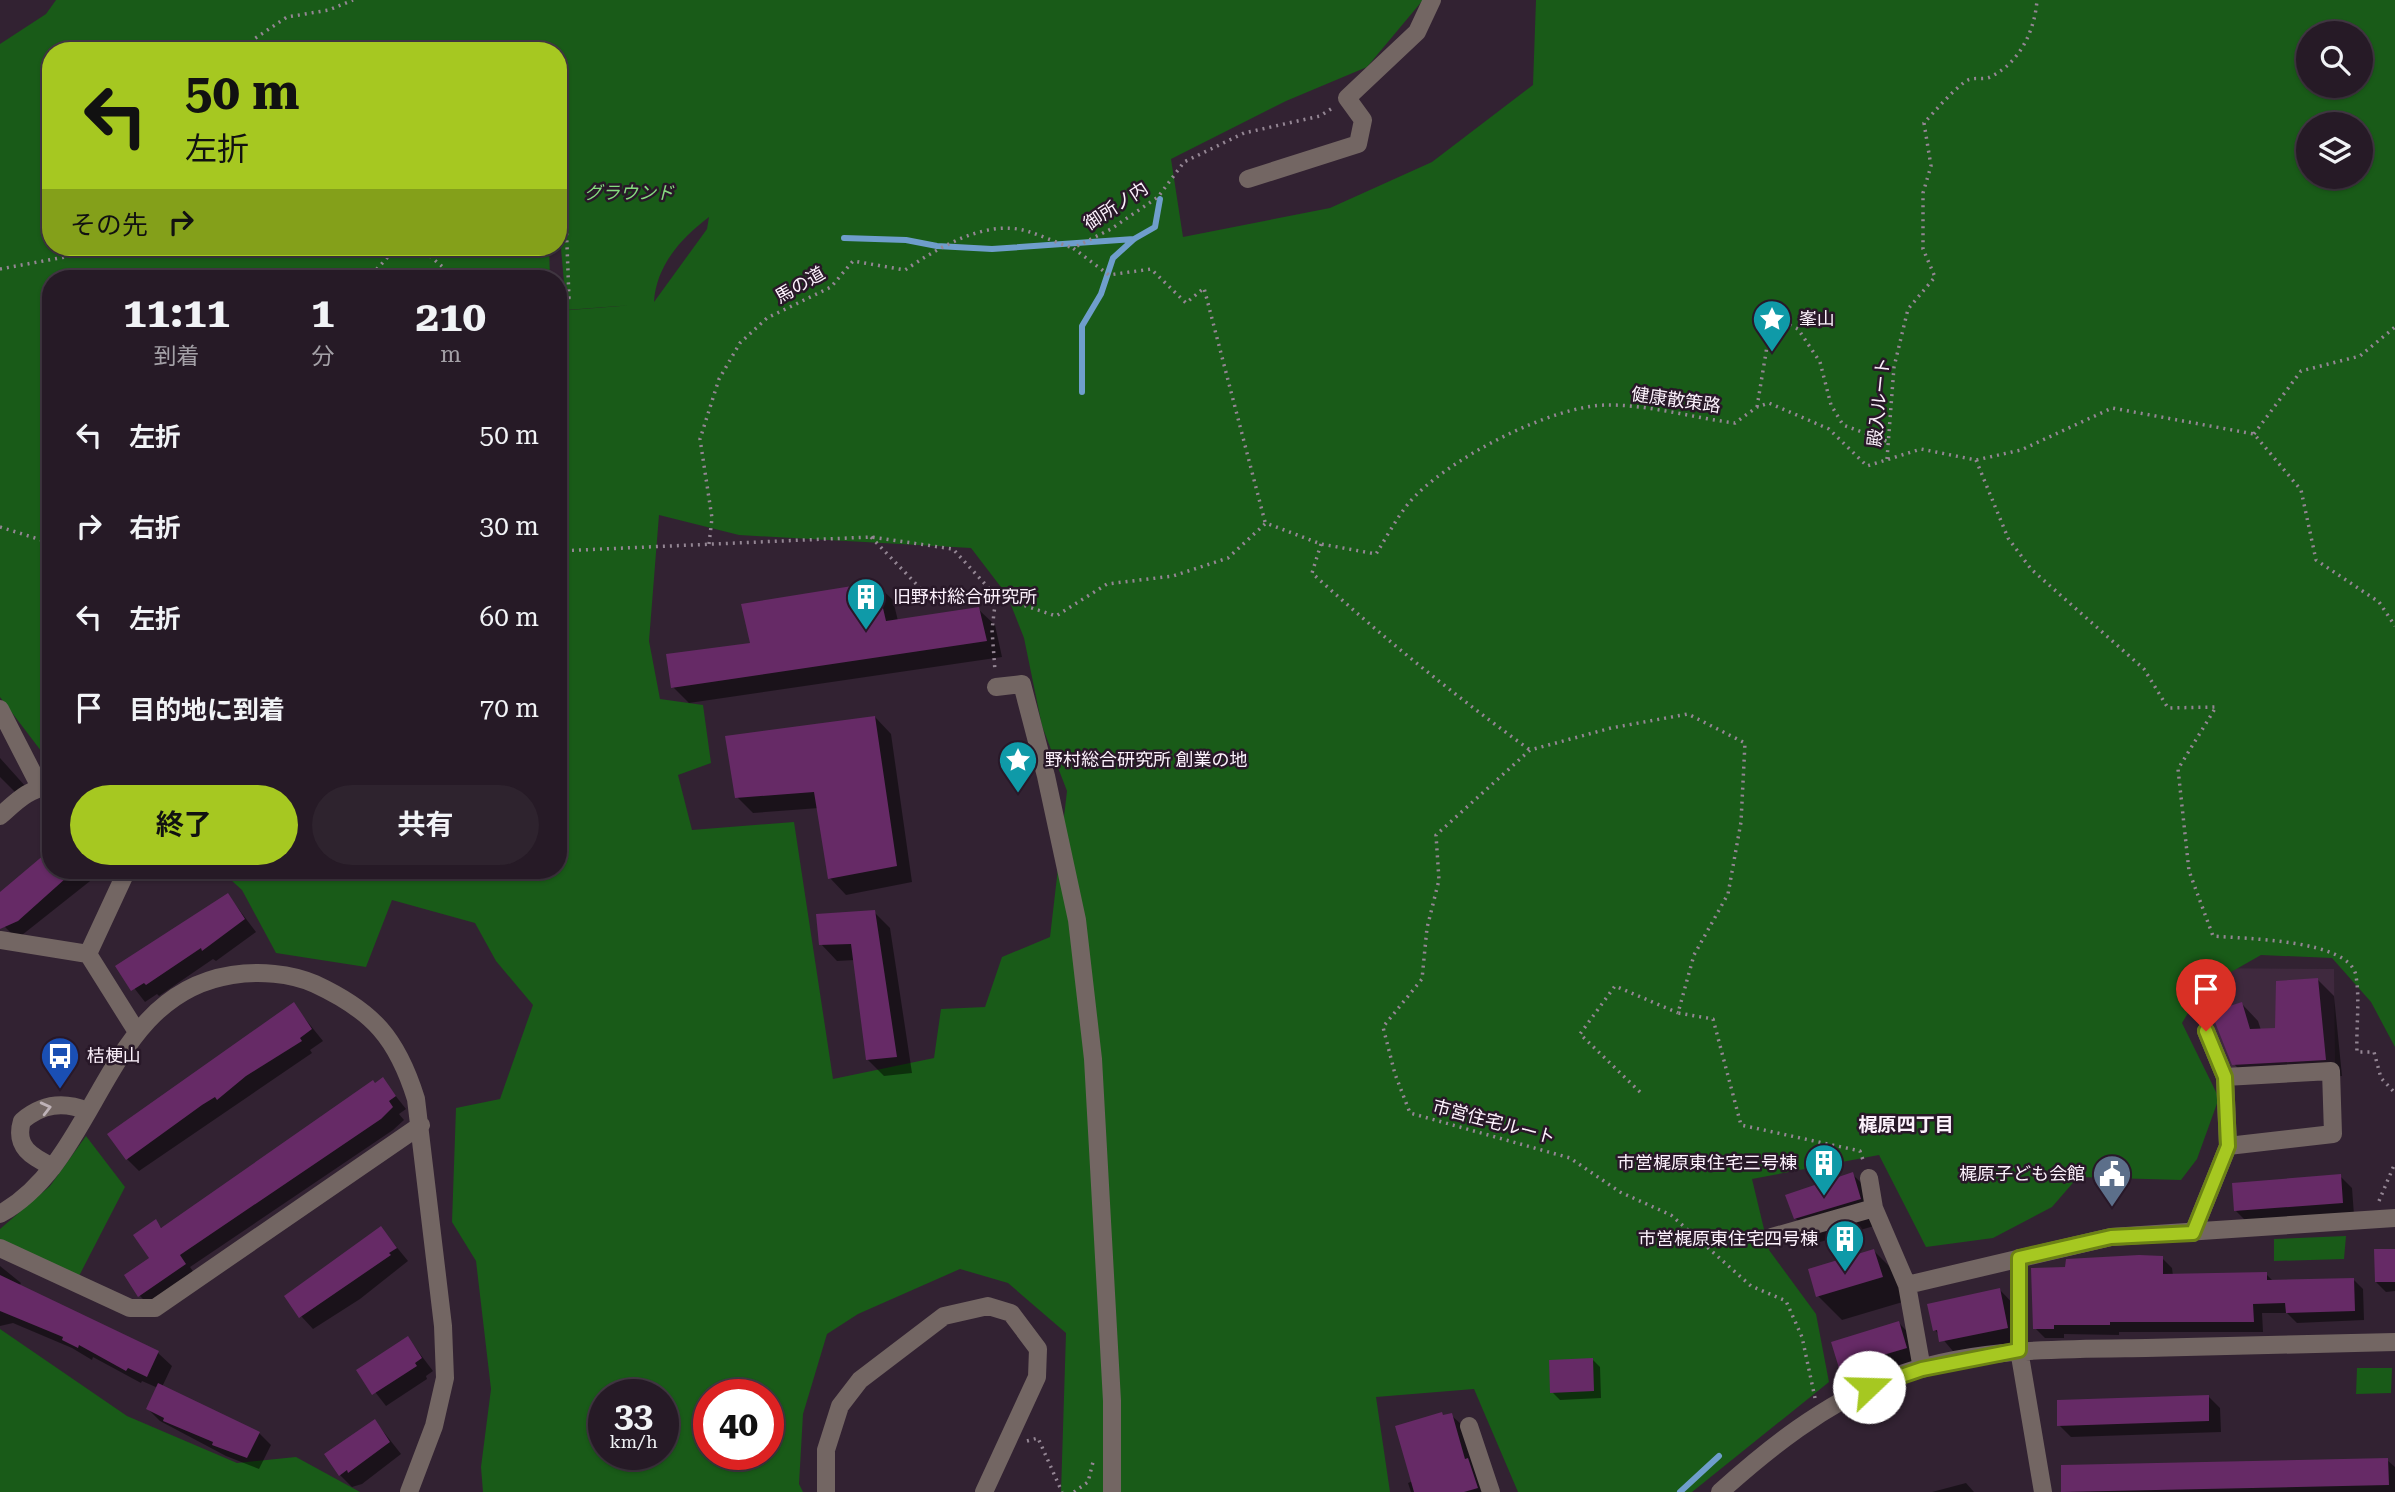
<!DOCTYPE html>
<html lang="ja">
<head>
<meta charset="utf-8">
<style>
	body { margin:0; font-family:"Roboto Serif","Noto Sans JP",serif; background:#2e232e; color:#f1f3f6; height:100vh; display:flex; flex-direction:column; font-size:26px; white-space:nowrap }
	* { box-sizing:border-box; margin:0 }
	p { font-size:23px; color:#a4a1a7 }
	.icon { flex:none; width:38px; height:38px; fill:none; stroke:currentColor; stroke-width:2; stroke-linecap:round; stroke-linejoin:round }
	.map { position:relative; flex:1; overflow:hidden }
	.panel { position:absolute; left:42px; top:270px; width:525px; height:609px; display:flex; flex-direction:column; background:#261a26; border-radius:28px; box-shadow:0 2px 5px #0004,0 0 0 2px #423843 }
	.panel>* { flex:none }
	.banner { position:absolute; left:42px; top:42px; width:525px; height:214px; border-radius:28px; box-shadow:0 2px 5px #0004,0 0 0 2px #423843; background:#a6c821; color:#111; overflow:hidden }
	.buttons { position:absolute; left:2296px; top:21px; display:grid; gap:14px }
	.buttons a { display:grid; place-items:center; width:77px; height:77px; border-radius:50%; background:#261a26; box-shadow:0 2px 5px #0004,0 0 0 2px #423843; font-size:35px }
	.speed { position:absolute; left:588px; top:1379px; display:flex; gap:14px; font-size:35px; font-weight:700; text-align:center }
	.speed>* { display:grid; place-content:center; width:91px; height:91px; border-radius:50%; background:#261a26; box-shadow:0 2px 5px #0004,0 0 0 2px #423843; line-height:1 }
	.speed small { font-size:18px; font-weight:400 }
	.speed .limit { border:10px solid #d22; background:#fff; color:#111 }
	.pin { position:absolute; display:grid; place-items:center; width:60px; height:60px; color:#fff; margin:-72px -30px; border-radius:50% 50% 50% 0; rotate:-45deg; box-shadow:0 0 7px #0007 }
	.pin .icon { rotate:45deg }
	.me { position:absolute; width:77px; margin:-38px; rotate:69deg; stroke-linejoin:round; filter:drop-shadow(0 0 5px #0008) }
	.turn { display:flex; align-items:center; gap:24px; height:147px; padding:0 28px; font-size:32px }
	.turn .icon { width:91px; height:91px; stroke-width:2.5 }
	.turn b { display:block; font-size:49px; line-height:60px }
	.then { display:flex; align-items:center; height:66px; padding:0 28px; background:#0003; gap:14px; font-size:26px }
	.eta { display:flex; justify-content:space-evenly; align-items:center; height:119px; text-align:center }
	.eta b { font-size:42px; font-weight:700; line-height:49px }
	.primary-button { display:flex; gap:14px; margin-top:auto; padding:14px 28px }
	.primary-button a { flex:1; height:80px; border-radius:42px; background:#a6c821; color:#111; font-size:28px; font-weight:700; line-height:80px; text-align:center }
	.primary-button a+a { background:#2e232e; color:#f1f3f6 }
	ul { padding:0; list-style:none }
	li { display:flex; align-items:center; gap:21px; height:91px; padding:0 28px }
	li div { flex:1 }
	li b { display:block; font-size:26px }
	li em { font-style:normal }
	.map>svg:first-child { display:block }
	.built { fill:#3f293e }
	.green { fill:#195b18; fill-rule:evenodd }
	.shadow { fill:#0007 }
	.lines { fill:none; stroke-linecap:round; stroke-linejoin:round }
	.stream { stroke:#6f9ecc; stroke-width:6 }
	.building { fill:#662a66 }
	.path { stroke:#948694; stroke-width:3.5; stroke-dasharray:2 5; stroke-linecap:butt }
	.minor { stroke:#736663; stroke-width:18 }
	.oneway { stroke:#beb2b7 }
	.route-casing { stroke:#6c8215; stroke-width:18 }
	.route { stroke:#a6c821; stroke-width:12 }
	.labels { text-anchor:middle; stroke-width:5; stroke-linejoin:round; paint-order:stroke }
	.park-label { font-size:18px; font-style:italic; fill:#86db80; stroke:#281828 }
	.street-label { font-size:18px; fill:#fcf1fc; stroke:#281828 }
	.poi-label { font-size:18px; fill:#fcf1fc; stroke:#281828; text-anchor:start }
	.neighbourhood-label { font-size:19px; font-weight:bold; fill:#fcf1fc; stroke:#281828 }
</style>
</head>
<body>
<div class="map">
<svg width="2395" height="1492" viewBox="0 0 2395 1492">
	<rect width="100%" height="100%" fill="#322232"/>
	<path class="built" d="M2197,968L2334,969L2335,1062L2215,1073L2199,1025Z"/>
	<path class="green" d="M56,0H1423L1367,67L1286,101L1171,159L1183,237L1330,208L1432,162L1533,85L1536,0H2395V1047L2371,1002L2332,958L2261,955L2203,988L2182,1023L2219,1098L2197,1159L2181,1180L2078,1177L2052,1207L1993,1238L1926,1247L1879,1155L1752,1179L1769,1250L1816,1314L1829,1382L1692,1492H1518L1474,1389L1376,1397L1390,1492H1061L1066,1333L1008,1283L960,1269L858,1314L827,1334L803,1414L799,1484L803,1492H483L481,1467L491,1389L476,1261L452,1222L456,1108L500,1099L533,1005L496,961L475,923L392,900L366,967L276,953L242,890L220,870H558V311L633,305L566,310C563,254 551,186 563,132H558V51H51V247H549L550,278H51V764L0,697V44L46,14ZM2308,33H2361V86H2308ZM2308,124H2361V177H2308ZM709,217L707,229L654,302C656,266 681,238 709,217ZM659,515L739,535L971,548L1007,595L1024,638L1042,726L1067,791L1050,937L1002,957L985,1007L941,1009L934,1058L833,1079L794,822L692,830L678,775L711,763L703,705L660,699L649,641ZM604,1395H663V1454H604ZM709,1395H768V1454H709Z
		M86,1136L125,1187L79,1276L0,1239V1229L50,1186Z
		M2346,1236L2344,1259L2274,1261V1239Z
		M0,1329L127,1416L237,1463L296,1457L360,1492H0Z
		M2357,1368H2392L2391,1393L2356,1394Z"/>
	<path class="shadow" d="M876,584L893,600L898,621L978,609L995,625L1002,657L689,703L673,687Z
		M875,717L891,734L912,882L846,895L830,878L819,808L753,813L737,797Z
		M0,758L26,787L17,794L0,777Z
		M51,870H104L17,939L0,922V894Z
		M228,895L256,932L216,961L213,959L159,996L157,994L145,1002L117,966Z
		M874,912L890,928L912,1073L884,1076L868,1060L855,960L837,961L821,944Z
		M2318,980L2334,996L2342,1076L2250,1081L2234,1064L2242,1004L2258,1021L2261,1030H2277Z
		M294,1005L323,1041L310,1050L312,1053L139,1171L127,1159Z
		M383,1080L406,1109L399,1114L404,1120L393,1130L190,1267L197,1277L151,1307L140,1296L151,1259L155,1222L163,1229Z
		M1852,1174L1877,1198L1884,1223L1820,1242L1795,1218Z
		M2340,1176L2352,1188L2354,1215L2248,1223L2236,1211Z
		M381,1228L408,1261L360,1299L313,1329L301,1316Z
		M2395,1250V1291L2386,1292L2376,1282Z
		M1874,1251L1898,1275L1906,1301L1842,1320L1818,1296Z
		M2162,1258L2172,1268L2173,1276L2266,1274L2274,1282L2353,1279L2363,1289L2364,1320L2297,1323L2287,1313H2262L2263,1332H2119V1335L2064,1334V1338H2045L2035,1328L2066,1269Z
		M0,1266L21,1283L19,1286L158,1353L172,1366L162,1387L259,1433L271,1445L259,1469L226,1456L160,1421L148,1409L158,1388L142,1381L141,1383L93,1357L92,1360L72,1348L13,1323L0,1326Z
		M2000,1290L2021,1312L2028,1350L1963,1363L1935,1330Z
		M1899,1323L1923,1348L1930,1372L1865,1391L1841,1367Z
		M408,1338L433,1371L426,1376L427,1379L386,1406L358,1370Z
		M1592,1359L1600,1367L1601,1398L1560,1400L1552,1392Z
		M2208,1396L2220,1408L2221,1432L2071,1437L2059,1425Z
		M1451,1415L1461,1424L1485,1492H1411L1408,1483L1413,1481L1444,1417Z
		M375,1421L401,1454L362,1484L352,1487L340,1475Z
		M2387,1460L2395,1467V1492H2063Z
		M1966,1483L1974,1492H1932Z"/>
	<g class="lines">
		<path class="stream" d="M844,238L906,240L937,246L992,249L1134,239
			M1082,392V326L1101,294L1113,258L1134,239L1155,227L1160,199
			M1680,1492L1719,1456"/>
	</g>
	<path class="building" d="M877,582L886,621L979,607L987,641L671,688L666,654L750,643L741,604Z
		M875,716L897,866L828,879L814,792L735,798L725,736Z
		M51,849V870H75L18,921L0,929V892Z
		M228,893L245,919L202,951L201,948L146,985L144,983L131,991L115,966Z
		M875,910L897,1057L866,1060L851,944L819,945L816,914Z
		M2318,978L2326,1060L2232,1065L2211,1012L2242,1002L2250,1029L2275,1028L2276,981Z
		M294,1002L312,1029L300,1038L302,1041L246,1076L217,1100L215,1097L202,1105L126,1160L107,1134Z
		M383,1077L396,1096L389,1101L393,1107L381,1119L180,1255L186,1264L138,1297L124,1275L149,1258L133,1235L156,1219L161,1228L373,1080L375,1083Z
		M1853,1172L1861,1199L1794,1219L1785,1195Z
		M2341,1174L2343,1203L2234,1211L2232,1183Z
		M381,1226L397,1248L389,1253L391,1255L299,1318L284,1296Z
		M1874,1249L1883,1277L1816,1297L1808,1269Z
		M2374,1249H2395V1282H2375Z
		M2139,1255L2163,1256V1274L2267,1272V1280L2354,1278L2355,1311L2286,1313L2285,1303L2253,1304L2254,1322H2110V1325H2054V1329H2033L2031,1268L2065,1267L2066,1259Z
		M0,1275L159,1351L147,1377L128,1368L126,1371L79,1345L78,1348L62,1340L63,1337L0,1311Z
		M2000,1288L2008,1328L1939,1342L1937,1330L1933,1331L1927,1304Z
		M1899,1321L1907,1348L1839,1368L1831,1342Z
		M408,1336L422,1358L415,1363L417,1366L372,1395L356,1370Z
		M1593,1358L1594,1391L1550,1393L1549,1360Z
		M158,1383L260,1432L247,1458L212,1445L213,1442L163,1421L164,1418L146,1409Z
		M2209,1395V1421L2057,1426V1400Z
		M1442,1412L1443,1415L1452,1413L1465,1459L1468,1458L1478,1488L1464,1492H1414L1395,1426Z
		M375,1419L390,1442L348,1473L347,1470L339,1476L324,1454Z
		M2388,1458L2389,1485L2061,1492V1465Z"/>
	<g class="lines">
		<path class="path" d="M251,51L254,39L287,17L329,10L353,0
			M558,208L566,219L569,298L558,308
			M419,247L456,278
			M0,269L119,247
			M343,278L376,270L397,247
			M1757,407L1772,316L1798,329L1820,362L1831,405L1843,425L1889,442
			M2254,434L2301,371L2360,356L2395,327
			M1887,459L1894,367L1908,309L1935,277L1923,249V193L1931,166L1924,123C1936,110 1951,92 1966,81C1974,76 1984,81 1992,76C2020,62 2035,30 2037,0
			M1976,460L2008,538L2031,569L2144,669L2168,708L2216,707L2178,769L2189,871L2213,936C2244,939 2350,939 2356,976C2360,1000 2356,1027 2357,1052H2374L2381,1078L2395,1093
			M1265,522L1204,288L1186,303L1151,269L1109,275L1073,248L1111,229L1158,197L1184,162L1244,133L1320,116L1334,107
			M0,527L51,543
			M871,537L921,589L996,596L992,630L995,671
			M709,544L712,518L700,439L719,379L740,343L767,318L831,287L853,261L905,270C938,248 985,219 1027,231C1042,236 1058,243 1073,248
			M1321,544L1312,573C1382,637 1454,695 1530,750
			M558,551L871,537L953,549L996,596L1056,616L1107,584L1173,576L1228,558L1266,523L1321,544L1376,554C1386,538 1396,519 1408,504C1443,461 1553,404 1609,405C1650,405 1694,418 1735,423L1757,407L1769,403L1829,429L1867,466L1921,449L1976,460L2021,450L2112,408L2254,434L2301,490L2316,560L2379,602L2395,626
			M1640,1092L1580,1034L1615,986L1678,1013
			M2379,1201L2395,1163
			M1815,1398L1802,1337L1786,1301L1751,1286L1671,1215L1620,1192L1570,1158L1410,1113L1395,1074L1383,1027L1422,979L1427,928L1439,880L1436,835L1530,750L1611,728L1688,714L1745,743L1741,822L1728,894L1694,955L1678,1013L1713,1019L1741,1125L1860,1151L1864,1163
			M1027,1441L1038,1438L1062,1492
			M1074,1492L1088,1482L1093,1462"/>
		<path class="minor" d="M1248,179L1358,144L1363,120L1347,98L1417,32L1432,0
			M996,687L1022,684L1046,776L1077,920L1093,1059L1112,1401V1492
			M0,709L40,787
			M0,816C14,804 30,786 50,788
			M0,940L88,954
			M88,954L127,870
			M88,954L137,1032
			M2225,1077L2331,1071L2333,1134L2228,1146
			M53,1167C32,1157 14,1147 22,1121C42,1104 63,1101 87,1111
			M1869,1178L1874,1208L1907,1285L1922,1369
			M0,1214C101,1158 103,995 232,975C259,971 290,973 315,984C373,1011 397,1038 416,1099L443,1326L445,1378L434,1426L409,1492
			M2193,1233L2228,1146L2225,1077L2206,1031
			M1772,1237L1874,1208
			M0,1248L130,1308H155L421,1125
			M2019,1258V1350L2043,1492
			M1907,1285L2111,1237L2395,1218
			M1469,1426L1491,1492
			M826,1492V1450L840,1406L860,1380L944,1316L988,1306L1011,1313L1038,1349L1037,1377L984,1492
			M1720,1492C1769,1448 1823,1405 1885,1380C1966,1347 2061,1349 2146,1348C2229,1346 2312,1344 2395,1342"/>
	</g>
	<defs><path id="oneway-chevron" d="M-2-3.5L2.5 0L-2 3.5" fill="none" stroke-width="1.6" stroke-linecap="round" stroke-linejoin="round" transform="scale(1.75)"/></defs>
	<use class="oneway" href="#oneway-chevron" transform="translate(46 1108) rotate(-14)"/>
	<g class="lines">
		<g class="route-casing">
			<path id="route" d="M1869,1387L1922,1369L2019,1350V1258L2111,1237L2193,1233L2228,1146L2225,1077L2206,1031"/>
		</g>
		<use href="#route" class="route"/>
	</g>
	<defs>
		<g id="sight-pin" transform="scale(2.0125)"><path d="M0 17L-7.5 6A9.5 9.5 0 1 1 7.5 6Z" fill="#0f9aa8" stroke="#281828"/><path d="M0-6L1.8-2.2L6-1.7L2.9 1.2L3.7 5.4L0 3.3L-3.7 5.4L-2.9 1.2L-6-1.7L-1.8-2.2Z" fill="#fff"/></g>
		<g id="building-pin" transform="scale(2.0125)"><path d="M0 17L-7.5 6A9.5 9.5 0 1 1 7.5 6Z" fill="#0f9aa8" stroke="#281828"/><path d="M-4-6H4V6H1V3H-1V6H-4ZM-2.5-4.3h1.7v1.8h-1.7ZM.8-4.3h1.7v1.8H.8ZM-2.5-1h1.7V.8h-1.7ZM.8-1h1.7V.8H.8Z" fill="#fff"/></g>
		<g id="bus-pin" transform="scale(2.0125)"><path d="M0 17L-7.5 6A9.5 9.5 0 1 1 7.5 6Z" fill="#1a4fb4" stroke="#281828"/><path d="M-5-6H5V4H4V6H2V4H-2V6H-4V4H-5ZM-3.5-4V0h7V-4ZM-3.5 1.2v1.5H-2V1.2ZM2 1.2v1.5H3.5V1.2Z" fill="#fff"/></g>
		<g id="civic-pin" transform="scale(2.0125)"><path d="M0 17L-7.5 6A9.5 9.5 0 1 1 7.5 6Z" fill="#5c6f8a" stroke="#281828"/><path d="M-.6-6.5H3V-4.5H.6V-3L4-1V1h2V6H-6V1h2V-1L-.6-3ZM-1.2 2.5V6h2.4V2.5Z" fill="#fff"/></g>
	</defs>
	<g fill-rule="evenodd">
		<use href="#sight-pin" x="1772" y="319"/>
		<use href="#building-pin" x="866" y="597"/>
		<use href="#sight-pin" x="1018" y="760"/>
		<use href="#bus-pin" x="60" y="1056"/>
		<use href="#building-pin" x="1824" y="1163"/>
		<use href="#civic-pin" x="2112" y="1174"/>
		<use href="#building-pin" x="1845" y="1239"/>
	</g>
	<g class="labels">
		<g class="park-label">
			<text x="629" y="199">グラウンド</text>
		</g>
		<g class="street-label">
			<text transform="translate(1116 206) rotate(-33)" y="6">御所ノ内</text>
			<text transform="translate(800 285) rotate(-30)" y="6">馬の道</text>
			<text transform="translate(1676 400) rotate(8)" y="6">健康散策路</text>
			<text transform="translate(1879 402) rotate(-84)" y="6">殿入ルート</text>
			<text transform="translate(1494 1122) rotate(15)" y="6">市営住宅ルート</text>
		</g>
		<g class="poi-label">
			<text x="1799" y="325">峯山</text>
			<text x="893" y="603">旧野村総合研究所</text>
			<text x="1045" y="766">野村総合研究所 創業の地</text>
			<text x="87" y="1062">桔梗山</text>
			<text x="1797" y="1169" text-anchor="end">市営梶原東住宅三号棟</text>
			<text x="2085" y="1180" text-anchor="end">梶原子ども会館</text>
			<text x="1818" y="1245" text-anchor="end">市営梶原東住宅四号棟</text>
		</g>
		<g class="neighbourhood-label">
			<text x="1906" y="1131">梶原四丁目</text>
		</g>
	</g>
</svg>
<div class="buttons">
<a><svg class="icon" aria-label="search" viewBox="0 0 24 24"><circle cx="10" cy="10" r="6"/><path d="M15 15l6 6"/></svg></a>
<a><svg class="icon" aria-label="layers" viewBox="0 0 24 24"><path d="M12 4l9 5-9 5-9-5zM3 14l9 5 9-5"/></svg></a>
</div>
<div class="speed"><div>33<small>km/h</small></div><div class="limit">40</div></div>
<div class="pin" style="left:2206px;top:1031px;background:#d93025"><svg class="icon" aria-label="arrive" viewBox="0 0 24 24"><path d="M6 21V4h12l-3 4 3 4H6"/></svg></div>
<svg class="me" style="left:1869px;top:1387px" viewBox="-20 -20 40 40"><circle r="19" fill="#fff"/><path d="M0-13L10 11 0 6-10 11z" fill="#a6c821"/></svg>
<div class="banner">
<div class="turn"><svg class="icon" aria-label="left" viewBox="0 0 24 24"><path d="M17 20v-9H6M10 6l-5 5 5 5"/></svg><div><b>50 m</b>左折</div></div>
<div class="then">その先<svg class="icon" aria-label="right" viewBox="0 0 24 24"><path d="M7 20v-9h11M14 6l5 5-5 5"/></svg></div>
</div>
<section class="panel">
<div class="eta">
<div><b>11:11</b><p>到着</p></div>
<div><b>1</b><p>分</p></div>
<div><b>210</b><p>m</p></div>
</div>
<ul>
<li><svg class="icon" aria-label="left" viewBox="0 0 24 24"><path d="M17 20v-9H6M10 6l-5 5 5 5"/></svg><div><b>左折</b></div><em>50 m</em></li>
<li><svg class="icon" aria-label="right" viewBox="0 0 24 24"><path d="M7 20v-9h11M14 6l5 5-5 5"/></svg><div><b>右折</b></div><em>30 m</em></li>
<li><svg class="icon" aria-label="left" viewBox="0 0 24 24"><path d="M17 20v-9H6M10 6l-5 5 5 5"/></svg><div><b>左折</b></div><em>60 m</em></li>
<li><svg class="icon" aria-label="arrive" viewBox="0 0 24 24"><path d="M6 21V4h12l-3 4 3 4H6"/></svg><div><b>目的地に到着</b></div><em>70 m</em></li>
</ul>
<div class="primary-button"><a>終了</a><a>共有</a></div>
</section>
</div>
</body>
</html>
